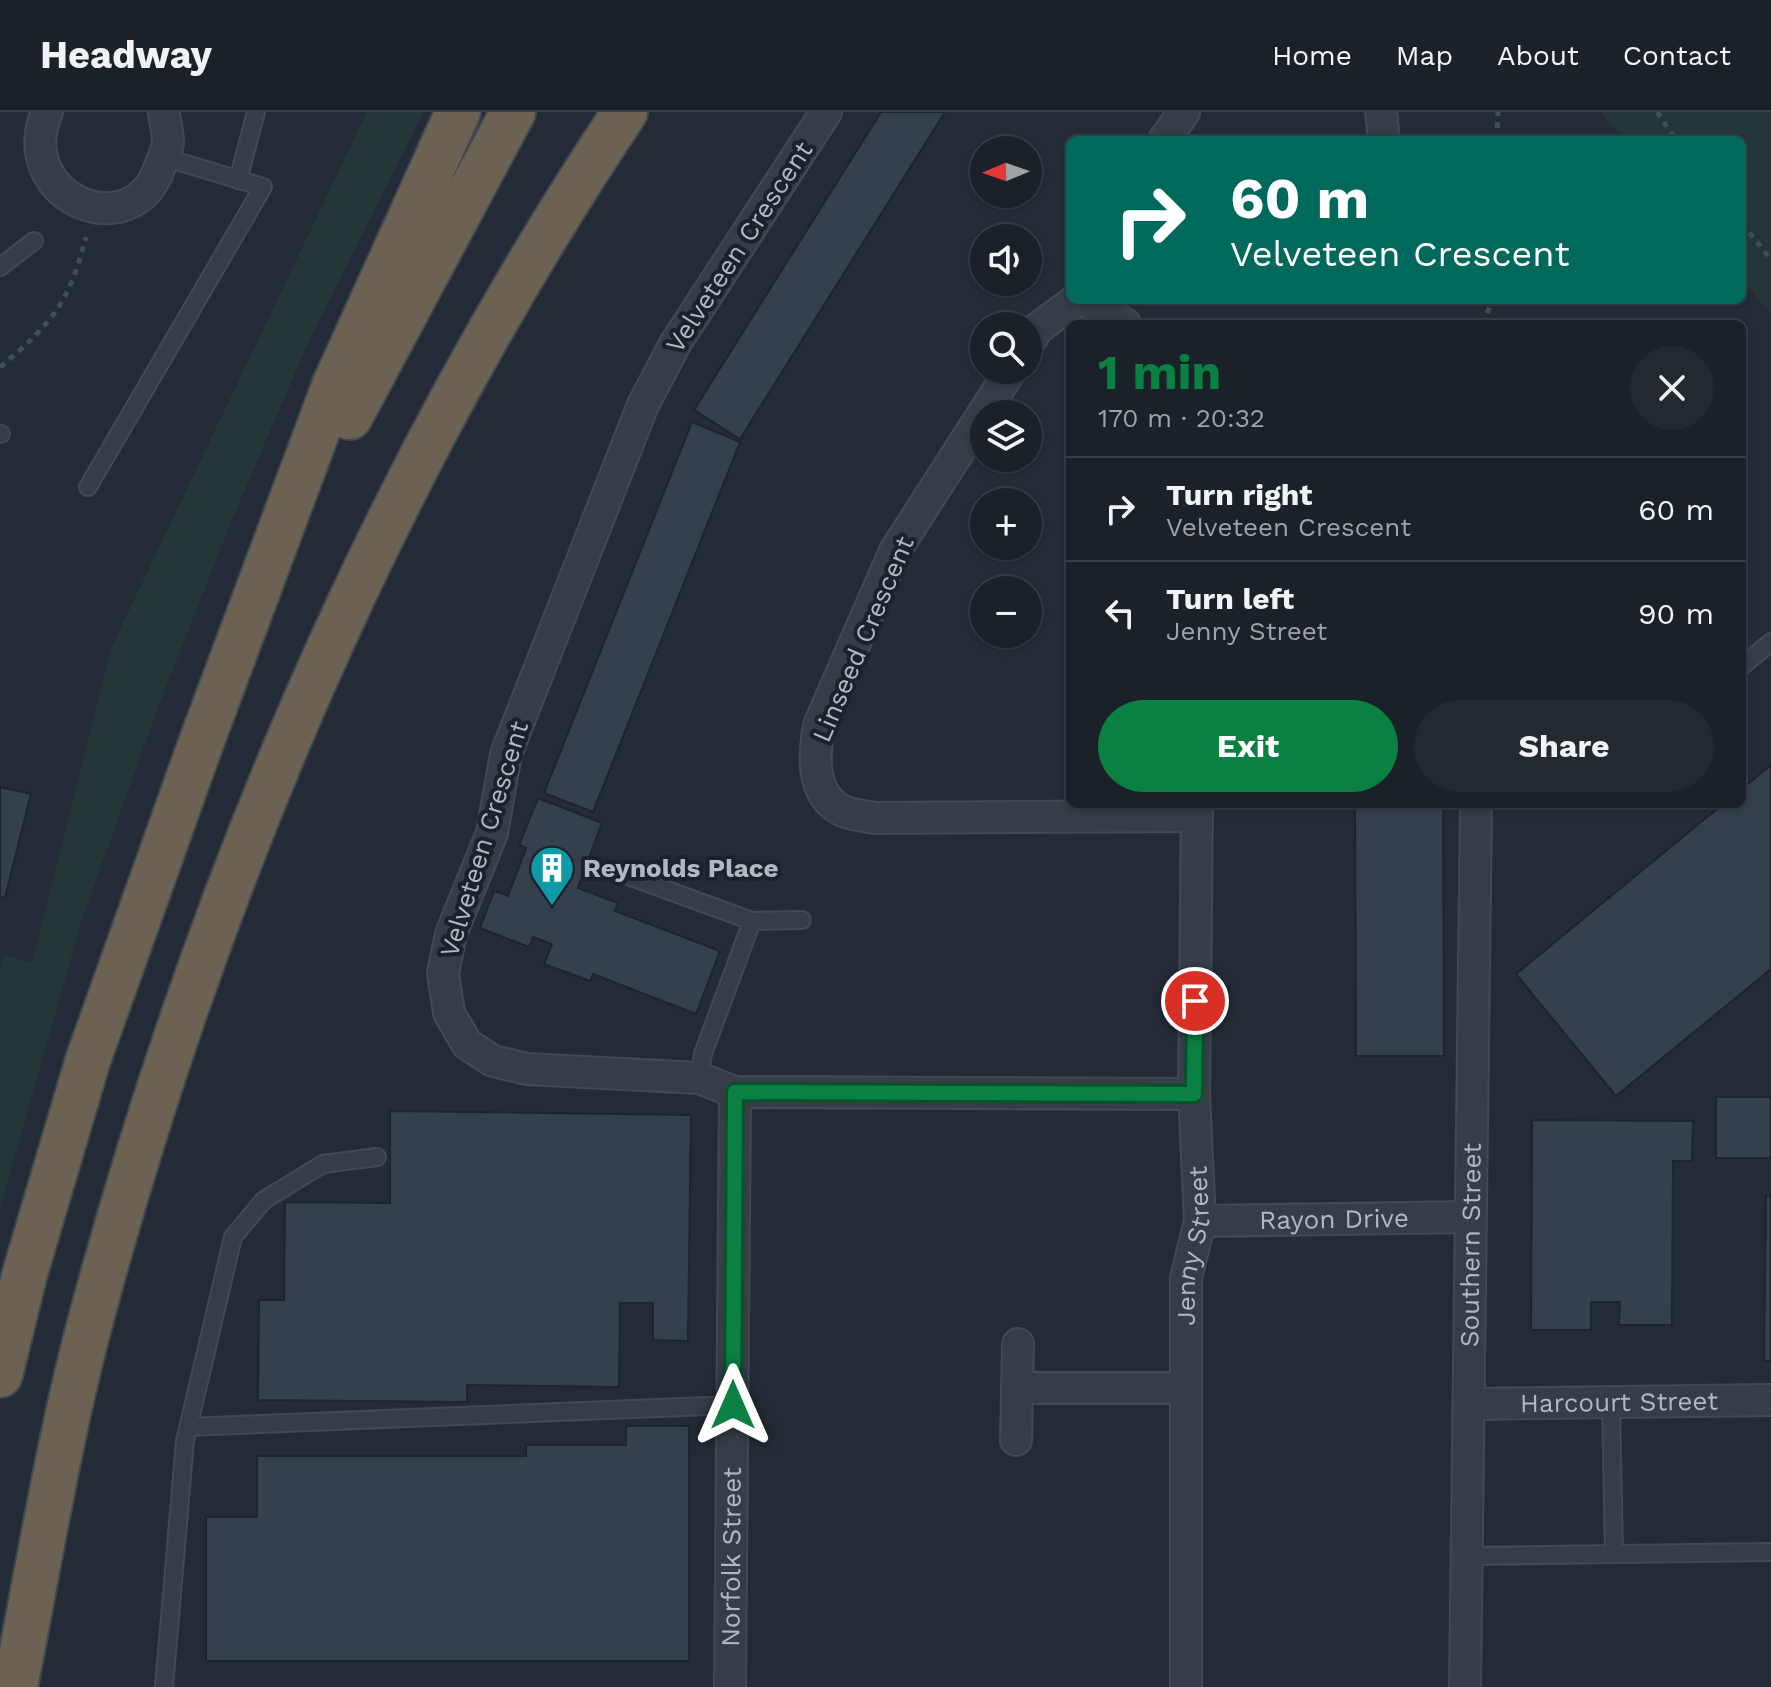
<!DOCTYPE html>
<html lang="en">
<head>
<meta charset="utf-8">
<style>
	body { margin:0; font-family:"Work Sans",sans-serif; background:#232930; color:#f1f3f6; height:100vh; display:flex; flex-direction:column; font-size:30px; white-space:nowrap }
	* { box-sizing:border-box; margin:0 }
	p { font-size:26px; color:#9fa3a8 }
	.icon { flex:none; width:44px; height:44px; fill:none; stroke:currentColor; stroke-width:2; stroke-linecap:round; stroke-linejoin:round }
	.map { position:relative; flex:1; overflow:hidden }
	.panel { position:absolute; left:1066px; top:208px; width:680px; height:488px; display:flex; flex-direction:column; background:#1a2128; border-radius:12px; box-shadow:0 2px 6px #0004,0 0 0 2px #383e45 }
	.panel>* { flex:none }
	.hud { position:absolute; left:1066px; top:24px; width:680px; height:168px; border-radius:12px; box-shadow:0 2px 6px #0004,0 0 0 2px #383e45; background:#00695c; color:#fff; overflow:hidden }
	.needle { width:52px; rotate:268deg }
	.fabs { position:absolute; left:970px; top:24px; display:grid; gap:16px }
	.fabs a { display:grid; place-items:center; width:72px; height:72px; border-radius:50%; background:#1a2128; box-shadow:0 2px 6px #0004,0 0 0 2px #383e45; font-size:40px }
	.pin { position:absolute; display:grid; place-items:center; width:68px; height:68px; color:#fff; margin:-34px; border:4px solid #fff; border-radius:50%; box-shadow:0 2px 8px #0007 }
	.me { position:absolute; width:88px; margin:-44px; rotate:0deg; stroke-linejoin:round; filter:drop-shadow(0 0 6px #0008) }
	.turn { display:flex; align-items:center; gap:28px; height:168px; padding:0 32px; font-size:36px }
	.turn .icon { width:104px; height:104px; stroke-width:2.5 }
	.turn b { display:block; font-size:56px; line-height:68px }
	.round { display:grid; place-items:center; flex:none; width:84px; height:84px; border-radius:42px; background:#232930 }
	.summary { display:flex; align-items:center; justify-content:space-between; height:136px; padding:0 32px }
	h1 { font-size:48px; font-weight:700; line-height:60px; color:#0b8043 }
	.primary-button { display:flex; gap:16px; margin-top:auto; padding:16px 32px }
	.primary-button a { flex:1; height:92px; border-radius:48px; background:#0b8043; color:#fff; font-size:32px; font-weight:700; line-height:92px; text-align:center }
	.primary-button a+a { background:#232930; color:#f1f3f6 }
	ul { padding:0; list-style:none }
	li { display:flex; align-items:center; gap:24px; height:104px; padding:0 32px; border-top:2px solid #383e45 }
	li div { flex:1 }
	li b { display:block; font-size:30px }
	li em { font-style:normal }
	header { display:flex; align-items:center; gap:48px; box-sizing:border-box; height:112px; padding:0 40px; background:#1a2128; border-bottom:2px solid #383e45 }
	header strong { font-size:38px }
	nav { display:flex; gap:44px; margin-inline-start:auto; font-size:28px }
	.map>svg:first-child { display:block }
	.green { fill:#243637 }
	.building { fill:#35404d; stroke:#1d242d; stroke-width:2 }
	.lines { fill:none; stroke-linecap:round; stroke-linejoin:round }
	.lane-casing { stroke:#424953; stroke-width:20 }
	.street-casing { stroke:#424953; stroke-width:34 }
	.highway-casing { stroke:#404851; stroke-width:48 }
	.path { stroke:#3d4f50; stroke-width:5; stroke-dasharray:6 6; stroke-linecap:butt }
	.lane { stroke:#363d47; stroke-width:16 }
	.street { stroke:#363d47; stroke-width:30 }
	.highway { stroke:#6c6253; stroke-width:44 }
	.route-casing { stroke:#07532c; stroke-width:20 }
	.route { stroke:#0b8043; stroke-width:14 }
	.labels { text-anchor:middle; stroke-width:8; stroke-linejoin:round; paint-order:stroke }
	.street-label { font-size:26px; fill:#b0b8c3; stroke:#1b222b }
	.poi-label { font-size:26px; font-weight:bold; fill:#b0b8c3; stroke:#1b222b; text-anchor:start }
</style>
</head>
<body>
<header>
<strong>Headway</strong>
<nav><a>Home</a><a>Map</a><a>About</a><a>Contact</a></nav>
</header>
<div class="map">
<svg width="1771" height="1575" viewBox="0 0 1771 1575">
	<rect width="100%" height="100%" fill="#232c36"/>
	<path class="green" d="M367,0H423L311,224L231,410L160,590L82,807L0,1097V856L4,843L32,851L112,534Z
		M1601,0H1771V202L1742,168V28H1624Z"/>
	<path class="building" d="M881,0H945L740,327L694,298Z
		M692,310L740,330L593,700L544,681Z
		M1771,653V857L1616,984L1516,862L1723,692H1742V677Z
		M0,675L31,682L5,786L0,785Z
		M538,686L602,711L578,776L618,791L615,799L720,839L696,902L593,862L590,869L544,852L552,832L533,825L529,835L480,816L494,779L508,784L526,736L519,733Z
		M1355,692H1443L1444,944H1356Z
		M1716,985H1771V1046H1716Z
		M390,999L691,1003L688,1229L653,1228V1191H620L619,1275L467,1273V1290L258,1288L259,1188H284L285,1090L390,1091Z
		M1532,1008L1693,1009L1692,1049H1673L1672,1213H1619L1620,1190H1591V1218H1531Z
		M1766,1084H1771V1249H1764Z
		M626,1314H689V1549H206V1405H257V1344H526V1333H626Z"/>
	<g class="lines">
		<g class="lane-casing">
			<path id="lane" d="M238,68L256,0
				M0,155L34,129
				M0,322H1
				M88,375L263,75L163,45
				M1742,554L1771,530
				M623,762L752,809L703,942L699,966
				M752,809L802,808
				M1611,1290L1614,1442
				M188,1315L733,1293
				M1466,1444L1771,1440
				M164,1575L185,1329L233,1125L264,1088L323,1052L377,1045"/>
		</g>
		<g class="street-casing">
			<g id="street">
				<path d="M47,0C11,86 133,137 160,54C163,47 167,38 168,31C168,21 165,10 164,0"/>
				<path d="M826,0L675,232L643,293L506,642L492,721L451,822L443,861L449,901L467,932L493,949L527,957L699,966L735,980L1194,982"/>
				<path d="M1381,0L1384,28"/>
				<path d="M1164,28L1184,0"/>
				<path d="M1084,188L1125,212"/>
				<path d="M1028,232L1038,216L1076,188"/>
				<path d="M1011,258L895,439L819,613C814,642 810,683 843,699C852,703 865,704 874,706L1197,704"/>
				<path id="s1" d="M1200,1109L1469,1105"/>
				<path d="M1017,1276H1186"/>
				<path id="s2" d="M1469,1292L1771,1288"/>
				<path d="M1016,1328L1018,1232"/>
				<path id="s3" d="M730,1575L735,980"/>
				<path id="s4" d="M1186,1575V1166L1200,1109L1194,982L1197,692"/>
				<path id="s5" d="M1465,1575L1476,692"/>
			</g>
		</g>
		<g class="highway-casing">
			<path id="highway" d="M350,305L513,0
				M0,1263L25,1161L88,948L201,631L335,272L458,0
				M15,1575C39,1452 59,1327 91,1207C205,781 380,367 625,0"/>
		</g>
		<path class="path" d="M1657,0L1676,28
			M1497,28L1498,0
			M1742,111L1771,148
			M1482,212L1493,188
			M0,255C52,212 69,191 86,125"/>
		<use href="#lane" class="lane"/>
		<use href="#street" class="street"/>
		<use href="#highway" class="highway"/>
	</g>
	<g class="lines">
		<g class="route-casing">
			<path id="route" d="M733,1293L735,980L1194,982L1195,889"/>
		</g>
		<use href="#route" class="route"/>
	</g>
	<defs>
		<g id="building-pin" transform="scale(2.3)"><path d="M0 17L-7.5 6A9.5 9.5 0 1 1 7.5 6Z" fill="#0f9aa8" stroke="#1b222b"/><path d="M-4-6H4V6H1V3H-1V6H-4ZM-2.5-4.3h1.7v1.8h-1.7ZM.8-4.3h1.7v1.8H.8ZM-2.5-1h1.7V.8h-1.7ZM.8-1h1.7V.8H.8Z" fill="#fff"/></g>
	</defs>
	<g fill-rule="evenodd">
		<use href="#building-pin" x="552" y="756"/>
	</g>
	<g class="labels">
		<g class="street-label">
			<text transform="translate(739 135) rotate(-57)" y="9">Velveteen Crescent</text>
			<text transform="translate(863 527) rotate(-67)" y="9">Linseed Crescent</text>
			<text transform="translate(484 727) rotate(-73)" y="9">Velveteen Crescent</text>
			<text dy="9" stroke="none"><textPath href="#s1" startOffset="134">Rayon Drive</textPath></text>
			<text dy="9" stroke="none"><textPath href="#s4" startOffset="442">Jenny Street</textPath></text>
			<text dy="9" stroke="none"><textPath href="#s5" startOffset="442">Southern Street</textPath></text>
			<text dy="9" stroke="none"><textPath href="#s2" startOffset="150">Harcourt Street</textPath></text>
			<text dy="9" stroke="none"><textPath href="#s3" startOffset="130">Norfolk Street</textPath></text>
		</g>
		<g class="poi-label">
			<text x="583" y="765">Reynolds Place</text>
		</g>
	</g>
</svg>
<div class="fabs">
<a><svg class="needle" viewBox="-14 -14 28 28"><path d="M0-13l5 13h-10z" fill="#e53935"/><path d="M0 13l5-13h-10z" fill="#9fa3a8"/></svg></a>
<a><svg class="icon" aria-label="sound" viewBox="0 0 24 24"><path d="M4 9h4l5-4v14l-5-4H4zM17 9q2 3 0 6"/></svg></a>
<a><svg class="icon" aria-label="search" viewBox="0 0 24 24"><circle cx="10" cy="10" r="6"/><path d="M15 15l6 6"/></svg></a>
<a><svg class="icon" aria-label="layers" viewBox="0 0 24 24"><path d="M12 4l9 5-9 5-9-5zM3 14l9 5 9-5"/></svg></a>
<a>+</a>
<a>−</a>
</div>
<div class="pin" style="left:1195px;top:889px;background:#d93025"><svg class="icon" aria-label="arrive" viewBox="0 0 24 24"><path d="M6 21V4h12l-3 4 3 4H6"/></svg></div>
<svg class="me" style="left:733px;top:1293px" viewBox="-20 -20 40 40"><path d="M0-17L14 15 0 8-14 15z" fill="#0b8043" stroke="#fff" stroke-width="4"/></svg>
<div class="hud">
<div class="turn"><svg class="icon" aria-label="right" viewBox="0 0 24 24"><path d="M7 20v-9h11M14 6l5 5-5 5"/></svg><div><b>60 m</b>Velveteen Crescent</div></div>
</div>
<section class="panel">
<div class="summary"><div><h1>1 min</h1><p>170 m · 20:32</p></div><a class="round"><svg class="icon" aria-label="close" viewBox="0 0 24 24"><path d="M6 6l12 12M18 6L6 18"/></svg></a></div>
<ul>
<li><svg class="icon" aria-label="right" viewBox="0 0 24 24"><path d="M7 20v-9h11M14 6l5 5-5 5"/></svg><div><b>Turn right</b><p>Velveteen Crescent</p></div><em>60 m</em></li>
<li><svg class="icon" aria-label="left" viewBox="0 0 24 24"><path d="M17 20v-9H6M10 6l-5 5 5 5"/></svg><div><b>Turn left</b><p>Jenny Street</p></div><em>90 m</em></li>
</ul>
<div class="primary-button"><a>Exit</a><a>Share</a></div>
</section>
</div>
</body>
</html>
